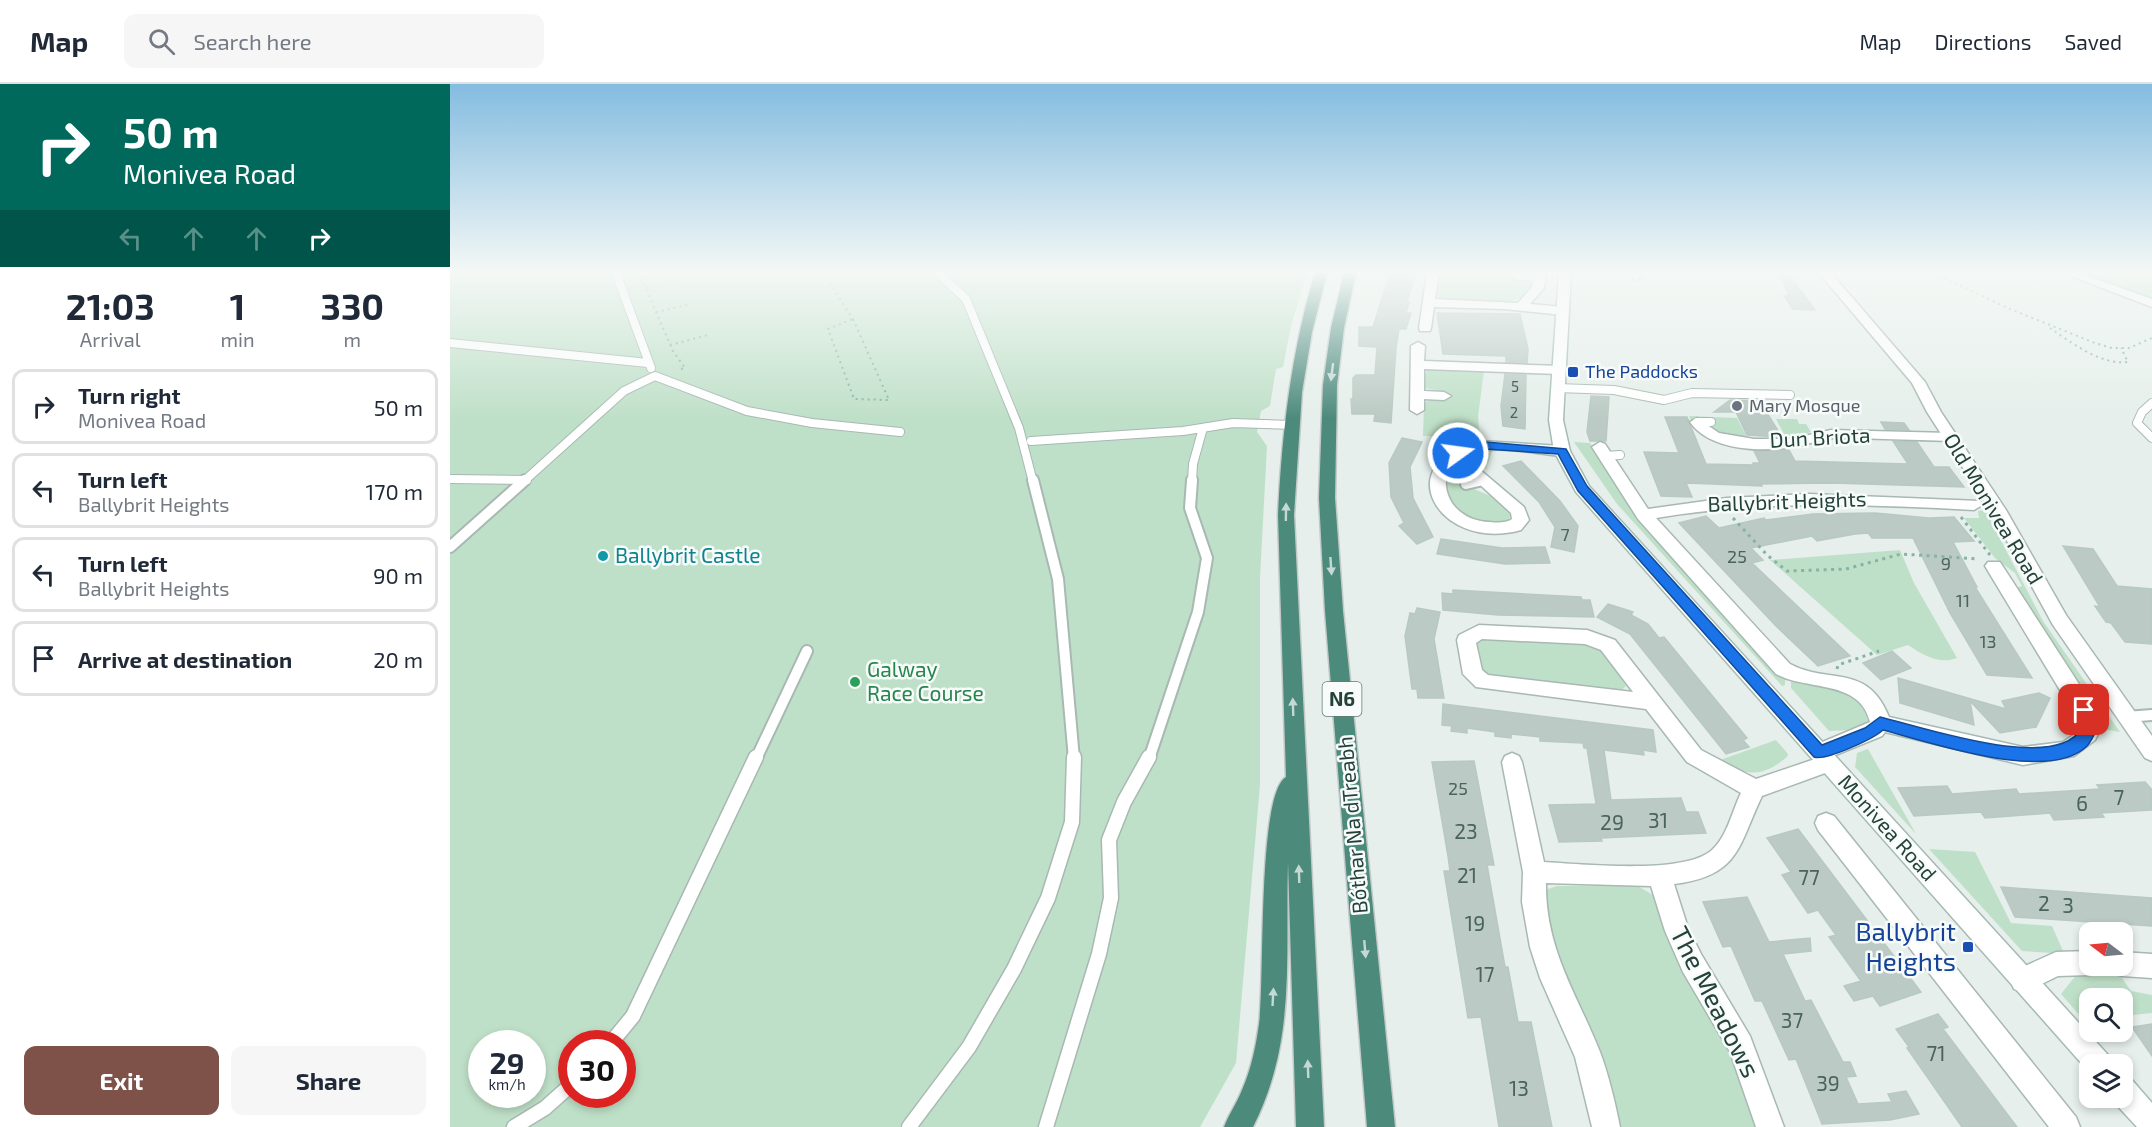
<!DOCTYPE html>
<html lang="en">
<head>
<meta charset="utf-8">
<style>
	body { margin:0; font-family:"Exo 2",sans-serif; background:#f6f6f7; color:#1f2937; height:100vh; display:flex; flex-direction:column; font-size:22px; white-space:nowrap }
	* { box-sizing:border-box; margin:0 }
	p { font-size:20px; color:#747a83 }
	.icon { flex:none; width:33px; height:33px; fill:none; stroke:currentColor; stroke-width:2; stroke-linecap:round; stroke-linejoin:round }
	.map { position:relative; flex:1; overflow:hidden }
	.panel { display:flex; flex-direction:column; background:#fff; width:450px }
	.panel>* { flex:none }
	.guide { background:#00695c; color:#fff; overflow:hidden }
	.needle { width:39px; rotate:286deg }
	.fabs { position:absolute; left:1629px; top:838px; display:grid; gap:12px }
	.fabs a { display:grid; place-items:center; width:54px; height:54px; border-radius:12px; background:#fff; box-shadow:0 3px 9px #0003; font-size:30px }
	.speed { position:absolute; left:18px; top:946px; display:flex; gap:12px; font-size:30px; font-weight:700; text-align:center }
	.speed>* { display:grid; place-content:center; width:78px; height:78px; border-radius:50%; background:#fff; box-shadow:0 3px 9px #0003; line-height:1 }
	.speed small { font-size:15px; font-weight:400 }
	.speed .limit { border:9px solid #d22; background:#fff; color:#111 }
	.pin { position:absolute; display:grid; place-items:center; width:51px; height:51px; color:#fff; margin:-26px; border-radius:12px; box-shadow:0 3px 9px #0006 }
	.me { position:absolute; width:66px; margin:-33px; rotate:76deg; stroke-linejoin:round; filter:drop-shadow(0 0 4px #0008) }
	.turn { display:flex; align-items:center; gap:21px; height:126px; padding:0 24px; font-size:27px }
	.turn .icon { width:78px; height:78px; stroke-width:2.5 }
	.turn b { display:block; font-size:42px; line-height:51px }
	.lanes { display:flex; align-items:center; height:57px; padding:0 24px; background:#0003; justify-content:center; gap:30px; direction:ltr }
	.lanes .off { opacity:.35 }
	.eta { display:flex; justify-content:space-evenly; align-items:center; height:102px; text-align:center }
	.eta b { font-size:36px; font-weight:700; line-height:42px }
	.cta { display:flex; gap:12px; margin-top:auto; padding:12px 24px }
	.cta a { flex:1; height:69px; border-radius:12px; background:#7f5249; color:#fff; font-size:24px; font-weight:700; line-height:69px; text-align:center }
	.cta a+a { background:#f6f6f7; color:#1f2937 }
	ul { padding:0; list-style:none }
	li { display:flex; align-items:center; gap:18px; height:75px; margin:0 12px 9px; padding:0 12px; border:3px solid #e0e1e3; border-radius:12px }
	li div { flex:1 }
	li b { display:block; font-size:22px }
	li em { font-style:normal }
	header { display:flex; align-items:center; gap:36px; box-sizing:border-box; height:84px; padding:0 30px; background:#fff; border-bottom:2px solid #e0e1e3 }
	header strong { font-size:28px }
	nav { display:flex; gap:33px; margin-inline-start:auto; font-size:21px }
	.search { width:420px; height:54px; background:#f6f6f7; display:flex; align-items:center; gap:15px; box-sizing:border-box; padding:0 21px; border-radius:12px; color:#747a83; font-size:22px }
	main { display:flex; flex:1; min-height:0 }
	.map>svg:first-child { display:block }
	.green { fill:#bfe0c8; fill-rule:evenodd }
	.building { fill:#bbcac4; stroke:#b8c9c2; stroke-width:1.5 }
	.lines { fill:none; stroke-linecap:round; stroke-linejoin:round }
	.service-far2-casing { stroke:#a8b8b2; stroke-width:10 }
	.service-far1-casing { stroke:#a8b8b2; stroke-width:14 }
	.service-casing { stroke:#a8b8b2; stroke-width:17 }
	.minor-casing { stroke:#a8b8b2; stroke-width:3 }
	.tertiary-casing { stroke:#a8b8b2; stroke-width:3 }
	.secondary-casing { stroke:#a4bbb3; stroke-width:3 }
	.trunk-casing { stroke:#c2cac8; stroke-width:3 }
	.path-far1 { stroke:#86b3a5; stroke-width:2; stroke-dasharray:2 4; stroke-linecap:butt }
	.path { stroke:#86b3a5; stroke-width:3; stroke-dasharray:3 4.5; stroke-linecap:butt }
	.service-far2 { stroke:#fff; stroke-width:8 }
	.service-far1 { stroke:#fff; stroke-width:10 }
	.service { stroke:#fff; stroke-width:14 }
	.minor { fill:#fff; fill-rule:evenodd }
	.tertiary { fill:#fff; fill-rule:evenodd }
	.secondary { fill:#fff; fill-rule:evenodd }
	.trunk { fill:#4c8a7c; fill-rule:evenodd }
	.oneway { fill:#c4d9d4 }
	.route { fill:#1a73e8; stroke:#114b97; stroke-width:1.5 }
	.transit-dot { fill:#1a4fb4; stroke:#f7fbf9; stroke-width:2 }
	.worship-dot { fill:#6b7280; stroke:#f7fbf9; stroke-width:2 }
	.culture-dot { fill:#0f9aa8; stroke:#f7fbf9; stroke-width:2 }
	.leisure-dot { fill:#2e9e5b; stroke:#f7fbf9; stroke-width:2 }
	.labels { text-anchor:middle; stroke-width:5; stroke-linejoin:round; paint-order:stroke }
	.far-number-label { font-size:15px; fill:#4a645c }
	.far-transit-label { font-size:18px; fill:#164399; stroke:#f7fbf9; text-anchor:start }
	.far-worship-label { font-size:18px; fill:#5b616d; stroke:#f7fbf9; text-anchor:start }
	.number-label { font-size:18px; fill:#4a645c }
	.shield { fill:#f7fbf9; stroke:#637a73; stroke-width:1.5 }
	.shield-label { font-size:20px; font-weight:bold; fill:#24423a }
	.street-label { font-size:21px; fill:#24423a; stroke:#f7fbf9 }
	.culture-label { font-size:21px; fill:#0d838f; stroke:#f7fbf9; text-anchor:start }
	.leisure-label { font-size:21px; fill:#27864d; stroke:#f7fbf9; text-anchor:start }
	.near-number-label { font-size:21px; fill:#4a645c }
	.near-transit-label { font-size:26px; fill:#164399; stroke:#f7fbf9; text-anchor:end }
	.near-street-label { font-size:26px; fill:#24423a; stroke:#f7fbf9 }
</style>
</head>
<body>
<header>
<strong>Map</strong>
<div class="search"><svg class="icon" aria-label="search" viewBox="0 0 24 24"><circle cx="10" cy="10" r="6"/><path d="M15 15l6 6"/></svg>Search here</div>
<nav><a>Map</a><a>Directions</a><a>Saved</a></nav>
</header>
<main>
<section class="panel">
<div class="guide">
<div class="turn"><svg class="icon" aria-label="right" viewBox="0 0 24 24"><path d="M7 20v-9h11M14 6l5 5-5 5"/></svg><div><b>50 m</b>Monivea Road</div></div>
<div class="lanes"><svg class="icon off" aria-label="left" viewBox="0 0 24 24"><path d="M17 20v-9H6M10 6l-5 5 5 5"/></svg><svg class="icon off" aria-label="ahead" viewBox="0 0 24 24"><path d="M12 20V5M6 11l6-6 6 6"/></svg><svg class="icon off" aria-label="ahead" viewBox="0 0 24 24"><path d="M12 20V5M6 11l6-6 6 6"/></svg><svg class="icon" aria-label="right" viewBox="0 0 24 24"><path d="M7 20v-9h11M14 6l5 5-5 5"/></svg></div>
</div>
<div class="eta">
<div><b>21:03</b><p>Arrival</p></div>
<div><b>1</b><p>min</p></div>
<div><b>330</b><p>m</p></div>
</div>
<ul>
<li><svg class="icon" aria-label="right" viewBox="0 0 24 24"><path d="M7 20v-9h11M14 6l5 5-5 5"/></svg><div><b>Turn right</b><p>Monivea Road</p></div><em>50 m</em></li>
<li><svg class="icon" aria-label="left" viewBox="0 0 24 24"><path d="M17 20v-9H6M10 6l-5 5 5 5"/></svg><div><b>Turn left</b><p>Ballybrit Heights</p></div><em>170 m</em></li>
<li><svg class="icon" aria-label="left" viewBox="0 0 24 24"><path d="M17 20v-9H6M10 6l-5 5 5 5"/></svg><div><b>Turn left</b><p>Ballybrit Heights</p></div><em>90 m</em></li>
<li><svg class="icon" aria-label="arrive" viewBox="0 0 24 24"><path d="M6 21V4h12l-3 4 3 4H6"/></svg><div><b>Arrive at destination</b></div><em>20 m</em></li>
</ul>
<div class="cta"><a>Exit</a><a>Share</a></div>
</section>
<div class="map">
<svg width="1702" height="1043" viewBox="0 0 1702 1043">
	<rect width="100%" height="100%" fill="#e6efeb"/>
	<path class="green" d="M0,189H857L841,242L833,283L826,285L820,322L811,327L807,348L817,362L810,494V701L786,979L750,1043H0ZM32,960H82V1011H32ZM122,960H172V1011H122Z
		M990,189H1083H1065L1064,194L1084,200C1071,229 1020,217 994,216L984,211Z
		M1623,189H1702V217Z
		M979,285L1034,286L1028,333L1030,354L973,352L974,319L982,315H996V308L975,304L974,291Z
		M1239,332L1287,334L1298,355L1275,354L1258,342L1265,341L1263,336H1241Z
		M1326,335H1347L1349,340H1356L1361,348L1337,356Z
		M1124,358L1140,359L1183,428L1324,585L1335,593V601L1332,602L1167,420Z
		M1034,367H1042L1036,385L1025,384L1012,391V400L1048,415L1061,430L1058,437C1000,451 963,378 1034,367Z
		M1535,426L1593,537L1670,648L1652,645L1635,611L1566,504L1572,502L1565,489L1545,474L1514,434H1529L1528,427Z
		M1450,466L1464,499L1507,574C1489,581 1473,571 1458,561L1427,571L1320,476Z
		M1028,555L1139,559L1150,563L1176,602L1170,608L1033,591L1025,557Z
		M1341,597L1384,602L1411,617L1422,637L1420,640L1402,646L1379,647L1341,604Z
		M1326,656L1338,670L1337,673C1313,693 1295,693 1270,676Z
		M1418,665L1466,750L1405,683L1407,669Z
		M1479,765L1525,768L1561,839L1602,842L1613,867L1602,869L1572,867Z
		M1107,802H1188L1206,813L1215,848L1230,882L1270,946L1307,1043H1169C1154,1005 1080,834 1098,805Z
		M1646,887L1669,890L1681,907L1702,911V929L1673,932L1672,915H1640L1639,942L1611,910L1627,890Z"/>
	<path class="building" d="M940,189H965L957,218H959L956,229H961L956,245H949L946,264L941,339L924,337L925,330H902L901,315H903V294L906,291H925L927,263L909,262V243H923Z
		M1329,189H1338L1365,226L1343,225L1334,212H1339Z
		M987,229L1070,230L1078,265L1077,279L1056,278V272L993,270Z
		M1055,290L1076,291L1075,345L1053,342L1051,322Z
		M1141,312L1159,313L1156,357H1140L1137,348Z
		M1280,316L1311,317L1316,327L1322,329H1317L1332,353L1297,351L1286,328H1264Z
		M1215,333H1237L1256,380L1304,381L1303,379H1310L1304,367L1339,366L1345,377L1458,380L1443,357L1467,358L1484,383H1499L1514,403L1381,399L1311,400L1312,402L1236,399L1242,413L1211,412L1194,368L1229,369Z
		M1431,338L1454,339L1459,346L1435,345Z
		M952,354L972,358L960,383L963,414L983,453L967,460L949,442L954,439L941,413L939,379Z
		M1071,377L1110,417L1128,442L1124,468L1101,463L1105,443L1089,418L1053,382Z
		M1425,429L1479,434L1504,433L1524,457L1503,458L1527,503H1525L1582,594L1537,591L1500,529L1463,454H1422L1418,449L1405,450L1367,457L1362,452L1301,464L1313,476L1302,479L1400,572L1368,582L1326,542L1229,439L1256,432L1269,444L1314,434L1316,436L1363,430Z
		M991,455L1052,464L1095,463L1100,479L1055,480L987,470Z
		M1613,462L1643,465L1667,502L1702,505V560L1675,558L1661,539L1656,538L1645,522L1650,523Z
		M1003,506L1131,513L1132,516H1140L1144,533L1048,531L993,526L992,509L1003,510Z
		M1158,520L1183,528L1181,531L1198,540L1209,554L1214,553L1297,654L1293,656L1299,663L1276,670L1180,550L1147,533Z
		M967,524L990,528L984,555L994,614H968L967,605H962L955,552L960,529L965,530Z
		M1442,567L1461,584L1431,596L1413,579Z
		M1448,594L1556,625L1552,617L1589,609L1600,614L1586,643L1550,649L1520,617L1524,641L1450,619Z
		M993,620L1203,646L1206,668L1193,666L1194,671L1154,666L1161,716L1231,714L1236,728H1248L1256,749L1151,754L1152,757L1109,758L1099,721L1146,720L1137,664H1134L1133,659L1090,657V653L1061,650V654L1045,652V648L1017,644V649L1001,647L1002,642L992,641Z
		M1024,677L1044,781H1037L1055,883H1058L1068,938H1081L1102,1043H1049L1031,933L1018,934L994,787H1000L998,772L982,678Z
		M1695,698L1702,706V726L1651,729L1654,733L1604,736L1600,729L1535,734L1531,728L1464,732L1448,704L1497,702L1502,710L1566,705L1569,710L1650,705L1647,701Z
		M1348,745L1413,831L1471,908L1430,922L1423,912L1404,917L1394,902L1411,897L1379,853L1386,851L1368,826L1358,829L1332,791L1341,788L1317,754Z
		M1551,803L1702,814V842L1565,833Z
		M1297,813L1319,858L1360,854L1361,867L1333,870L1355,917L1361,916L1393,978H1400L1406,992L1396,993L1408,1020L1442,1018L1438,1010L1456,1007L1469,1030L1440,1036L1372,1040L1346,975L1339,976L1312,917H1305L1281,862L1273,863L1253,818Z
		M1488,930L1498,943L1493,945L1567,1043H1512L1457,964L1459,963L1446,945Z
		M1702,940V972L1682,943Z"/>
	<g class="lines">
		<g class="service-far2-casing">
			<path id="service-far2" d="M166,189L201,284
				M488,189L516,215L569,344L583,398
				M0,259L198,279
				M1107,304L1164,306L1214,316L1242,309L1340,311
				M1702,319L1692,328L1687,339L1702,354
				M1247,338H1261
				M581,357L733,347L783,339L842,341
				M1155,372L1170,371
				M0,395L77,396
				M73,398L174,307L205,292L297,327L362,339L450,348
				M742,398L743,380L753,344
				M1027,398L1033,396"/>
		</g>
		<g class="service-far1-casing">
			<path id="service-far1" d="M583,396L608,495L624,675
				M1016,400L1033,396
				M0,463L75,396
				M1676,633L1702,631
				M306,675L357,567
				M699,675L748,528L757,474L740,424L742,396"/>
		</g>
		<g class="service-casing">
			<path id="service" d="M160,960L183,932L306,673
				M64,1043L95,1024L122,1000
				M459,1043L519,963L564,885L598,814L622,738L624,673
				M596,1043L649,870L661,814L659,756L674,718L699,673"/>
		</g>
		<g class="minor-casing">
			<path id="minor" d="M977,189H989L985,215L1068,219L1082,203L1083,197L1065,195V189H1096L1094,204L1080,220L1113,223L1119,227L1113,231L1054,225L984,223L981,244L980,247H970L969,244Z
				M1178,189H1190L1192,192L1186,196Z
				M1613,189H1629L1702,215V223Z
				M968,258L975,262L974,277L1109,282L1116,286L1109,290L974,285V307L994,308L1001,312L994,316L974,315V326L967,330L960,326L961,262Z
				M1247,334L1269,349L1304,355H1341L1381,346L1500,349L1507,353L1500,357C1461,356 1423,354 1384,354C1370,355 1357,361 1343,363C1311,368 1260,367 1240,338Z
				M1031,357L1112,362L1120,367L1112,372C1085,370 1056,362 1028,367C977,376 991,437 1040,438C1048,439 1056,439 1062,435L1061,429L1016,388L1024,383L1029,385L1074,423L1079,436L1071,446C988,469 936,377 1031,357Z
				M1150,358L1155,360L1198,425L1277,414L1359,410L1530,417L1532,421L1524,426C1417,420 1312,416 1206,434L1340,580C1379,601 1417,578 1439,633L1573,663L1613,658L1628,648V636L1535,482L1538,478H1550L1636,611L1648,636V650L1645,656L1624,672L1573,681L1435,648L1432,652L1383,672L1389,679L1386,685L1312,712C1288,762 1290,792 1224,800L1238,844L1251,870L1300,952L1334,1043H1306L1280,968L1233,888L1215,847L1201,802L1096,799C1095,865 1127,910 1150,968C1159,992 1165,1018 1170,1043H1142L1125,973L1090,894L1080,863L1072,818L1073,788L1052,678L1055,672L1062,669L1069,672L1072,678L1094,778C1132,780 1234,791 1262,766C1278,751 1282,727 1291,709L1237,678L1196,625L1026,603L1013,590L1007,556L1009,551L1029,541L1137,546L1165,556L1251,666L1306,695L1365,675L1360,668L1363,662L1420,638C1410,595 1356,607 1326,590L1188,435L1142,363ZM1032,555L1135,560L1151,566L1183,608L1038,591L1032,586L1026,559Z
				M1376,729L1384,732L1626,1033L1630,1043H1599L1368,746L1365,739L1368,732Z
				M1640,867V882H1651L1649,888L1640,891L1608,892L1573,909L1564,905L1560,896L1564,887L1606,868Z
				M1672,868L1702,870V894L1672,892L1663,889L1660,882H1672Z"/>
		</g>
		<g class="tertiary-casing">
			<path id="tertiary" d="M1369,189H1381L1475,298L1491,328L1556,426L1616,531L1702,652V677L1695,674L1603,541L1540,426L1477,328L1462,299Z"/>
		</g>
		<g class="secondary-casing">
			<path id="secondary" d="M1109,189H1121L1113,336L1120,367L1139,402L1659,972L1663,981H1640V989L1126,408L1104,367L1099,336Z
				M1672,993L1682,996L1702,1019V1043H1687L1662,1016L1672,1014Z"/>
		</g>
		<g class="trunk-casing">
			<path id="trunk" d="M865,189H877L862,248L852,308L844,431L874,1043H846L838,778C835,872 847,956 803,1043H774C779,1030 787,1019 792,1006C801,986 806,962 809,940C815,900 807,710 836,693L828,431C832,349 841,268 865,189Z
				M894,189H906L894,244L887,301L885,414L893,527L945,1043H917L875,527L869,414L873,301L881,244Z"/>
		</g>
		<path class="path-far1" d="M189,189L223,267L235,284L227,286
			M373,189L403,235
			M1483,189L1560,225L1645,259L1662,264H1679L1702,254
			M196,204L228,196
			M206,228L241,220
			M403,235L439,316L404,315L378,245Z
			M1600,244C1622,259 1650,281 1678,278L1671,264
			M220,261L258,251"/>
		<path class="path" d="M1511,433L1540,471
			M1283,434L1317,471L1337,487L1396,485L1451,470L1529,475
			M1387,585L1388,581L1429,567"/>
		<use href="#service-far2" class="service-far2"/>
		<use href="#service-far1" class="service-far1"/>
		<use href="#service" class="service"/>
		<use href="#minor" class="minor"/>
		<use href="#tertiary" class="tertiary"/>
		<use href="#secondary" class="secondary"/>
		<use href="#trunk" class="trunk"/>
	</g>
	<defs><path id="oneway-solid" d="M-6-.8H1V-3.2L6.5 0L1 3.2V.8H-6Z" transform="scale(1.5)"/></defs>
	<g class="oneway">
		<use href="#oneway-solid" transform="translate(882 288) rotate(97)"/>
		<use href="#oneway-solid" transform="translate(836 428) rotate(-89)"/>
		<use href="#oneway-solid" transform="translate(881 482) rotate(86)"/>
		<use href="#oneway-solid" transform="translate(843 623) rotate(-92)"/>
		<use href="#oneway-solid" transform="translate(849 790) rotate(-92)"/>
		<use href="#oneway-solid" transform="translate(915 865) rotate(85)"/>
		<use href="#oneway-solid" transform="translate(823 913) rotate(-87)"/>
		<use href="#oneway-solid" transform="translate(858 985) rotate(-92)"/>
	</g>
	<linearGradient id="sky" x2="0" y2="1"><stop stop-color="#84bce0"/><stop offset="0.56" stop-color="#f4f8f6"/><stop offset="1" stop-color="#f4f8f6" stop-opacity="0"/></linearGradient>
	<rect width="1702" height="335" fill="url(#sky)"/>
	<path class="route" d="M1036,358L1116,365L1137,402L1372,661L1415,644L1430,633C1472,643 1605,689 1631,645L1627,626L1634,620L1642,626L1646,646C1644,651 1641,658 1637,662C1599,700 1480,658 1433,646C1423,655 1376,677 1364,673L1128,407L1108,370L1036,365L1008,372L1003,369Z"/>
	<g class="transit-dot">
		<rect x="1117" y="282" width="12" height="12" rx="3"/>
		<rect x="1512" y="857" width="12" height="12" rx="3"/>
	</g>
	<circle class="worship-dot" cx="1287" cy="322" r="6"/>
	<circle class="culture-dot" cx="153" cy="472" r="6"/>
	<circle class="leisure-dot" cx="405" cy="598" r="6"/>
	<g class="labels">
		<g class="far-number-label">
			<text x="1065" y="308">5</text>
			<text x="1064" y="334">2</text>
		</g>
		<g class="far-transit-label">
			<text x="1135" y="294">The Paddocks</text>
		</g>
		<g class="far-worship-label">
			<text x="1299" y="328">Mary Mosque</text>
		</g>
		<g class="number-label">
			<text x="1115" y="457">7</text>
			<text x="1287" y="479">25</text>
			<text x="1496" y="486">9</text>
			<text x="1513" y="523">11</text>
			<text x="1538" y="564">13</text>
			<text x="1008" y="711">25</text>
		</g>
		<rect class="shield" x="872.5" y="598" width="39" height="34" rx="4.5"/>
		<g class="shield-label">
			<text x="892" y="622">N6</text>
		</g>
		<g class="street-label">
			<text transform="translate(1370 354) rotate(-3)" y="7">Dun Briota</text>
			<text transform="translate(1337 418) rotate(-2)" y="7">Ballybrit Heights</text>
			<text transform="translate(1543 425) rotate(59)" y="7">Old Monivea Road</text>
			<text transform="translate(903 741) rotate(-95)" y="7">Bóthar Na dTreabh</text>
			<text transform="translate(1437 744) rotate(48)" y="7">Monivea Road</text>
		</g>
		<g class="culture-label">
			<text x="165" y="479">Ballybrit Castle</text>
		</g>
		<g class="leisure-label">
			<text x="417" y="593">Galway<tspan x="417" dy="24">Race Course</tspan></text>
		</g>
		<g class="near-number-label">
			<text x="1669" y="721">7</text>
			<text x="1632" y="727">6</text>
			<text x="1208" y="744">31</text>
			<text x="1162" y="746">29</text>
			<text x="1016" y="755">23</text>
			<text x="1017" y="799">21</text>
			<text x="1359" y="801">77</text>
			<text x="1594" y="827">2</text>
			<text x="1618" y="829">3</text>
			<text x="1025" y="847">19</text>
			<text x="1035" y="898">17</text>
			<text x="1342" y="944">37</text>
			<text x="1486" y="977">71</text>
			<text x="1378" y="1007">39</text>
			<text x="1069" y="1012">13</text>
		</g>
		<g class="near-transit-label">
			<text x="1506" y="857">Ballybrit<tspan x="1506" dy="30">Heights</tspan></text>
		</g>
		<g class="near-street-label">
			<text transform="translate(1265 918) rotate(63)" y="9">The Meadows</text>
		</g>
	</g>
</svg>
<div class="fabs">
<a><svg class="needle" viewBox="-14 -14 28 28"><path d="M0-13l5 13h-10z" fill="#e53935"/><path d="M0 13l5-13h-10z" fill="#747a83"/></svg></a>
<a><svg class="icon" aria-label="search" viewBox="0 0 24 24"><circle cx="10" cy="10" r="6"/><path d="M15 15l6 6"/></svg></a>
<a><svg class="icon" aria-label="layers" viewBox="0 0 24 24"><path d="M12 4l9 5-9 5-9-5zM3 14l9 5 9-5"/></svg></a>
</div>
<div class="speed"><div>29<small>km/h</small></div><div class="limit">30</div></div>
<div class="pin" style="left:1634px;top:626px;background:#d93025"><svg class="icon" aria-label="arrive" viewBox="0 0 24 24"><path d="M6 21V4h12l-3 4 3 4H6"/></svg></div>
<svg class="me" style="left:1008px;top:369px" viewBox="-20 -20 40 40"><circle r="17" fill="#1a73e8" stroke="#fff" stroke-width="3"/><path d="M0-11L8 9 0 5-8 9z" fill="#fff"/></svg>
</div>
</main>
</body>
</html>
